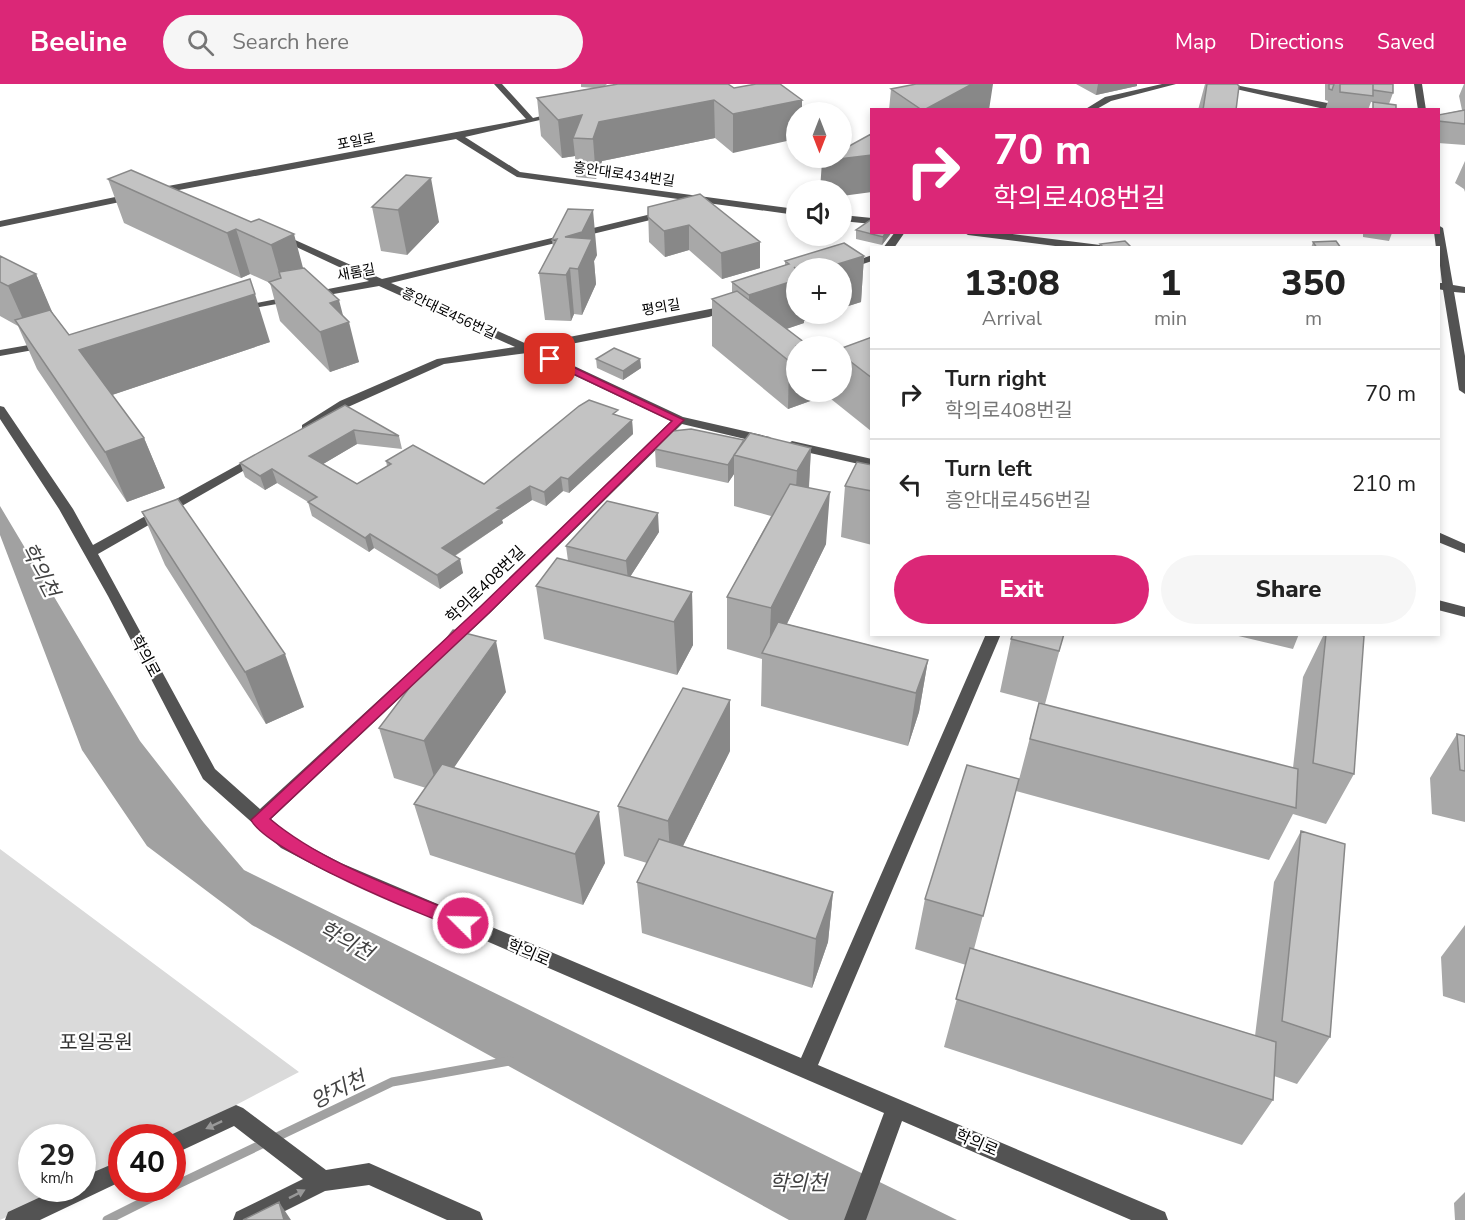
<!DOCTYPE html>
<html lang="en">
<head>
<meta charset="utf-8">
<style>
	body { margin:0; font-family:"Nunito Sans","Noto Sans KR",sans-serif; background:#f6f6f6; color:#222; height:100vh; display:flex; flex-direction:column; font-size:22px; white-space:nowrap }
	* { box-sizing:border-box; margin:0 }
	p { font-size:20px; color:#767676 }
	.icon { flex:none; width:33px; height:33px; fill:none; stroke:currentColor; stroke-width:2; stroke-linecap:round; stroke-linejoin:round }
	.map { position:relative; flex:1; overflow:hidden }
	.drawer { position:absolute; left:870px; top:162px; width:570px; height:390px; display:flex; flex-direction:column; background:#fff; border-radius:0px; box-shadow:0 3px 9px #0003 }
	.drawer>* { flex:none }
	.hud { position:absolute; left:870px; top:24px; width:570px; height:126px; border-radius:0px; box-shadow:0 3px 9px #0003; background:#db2777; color:#fff; overflow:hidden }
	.needle { width:39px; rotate:180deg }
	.tools { position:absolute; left:786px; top:18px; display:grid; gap:12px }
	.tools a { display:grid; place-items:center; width:66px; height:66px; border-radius:50%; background:#fff; box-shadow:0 3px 9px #0003; font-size:30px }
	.speed { position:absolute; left:18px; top:1040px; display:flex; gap:12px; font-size:30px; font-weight:700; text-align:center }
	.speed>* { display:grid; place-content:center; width:78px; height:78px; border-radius:50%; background:#fff; box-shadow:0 3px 9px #0003; line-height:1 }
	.speed small { font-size:15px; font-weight:400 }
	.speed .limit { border:9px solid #d22; background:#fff; color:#111 }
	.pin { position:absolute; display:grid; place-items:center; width:51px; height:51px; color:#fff; margin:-26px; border-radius:12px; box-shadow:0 3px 9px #0006 }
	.me { position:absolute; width:66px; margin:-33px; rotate:293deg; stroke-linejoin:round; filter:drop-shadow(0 0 4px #0008) }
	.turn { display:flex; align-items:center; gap:21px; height:126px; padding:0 24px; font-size:27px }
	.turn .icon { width:78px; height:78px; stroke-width:2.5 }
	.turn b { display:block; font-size:42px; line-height:51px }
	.eta { display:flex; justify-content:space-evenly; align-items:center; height:102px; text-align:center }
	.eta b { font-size:36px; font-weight:800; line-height:42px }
	.primary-button { display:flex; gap:12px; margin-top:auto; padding:12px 24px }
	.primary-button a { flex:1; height:69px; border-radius:36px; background:#db2777; color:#fff; font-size:24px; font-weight:800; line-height:69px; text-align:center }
	.primary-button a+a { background:#f6f6f6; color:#222 }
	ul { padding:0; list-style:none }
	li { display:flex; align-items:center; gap:18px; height:90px; padding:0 24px; border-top:2px solid #e0e0e0 }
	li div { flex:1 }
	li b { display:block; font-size:22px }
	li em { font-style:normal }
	header { display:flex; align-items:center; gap:36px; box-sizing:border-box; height:84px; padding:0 30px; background:#db2777; color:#fff }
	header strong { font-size:28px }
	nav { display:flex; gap:33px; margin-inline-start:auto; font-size:21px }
	.search { width:420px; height:54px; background:#f6f6f6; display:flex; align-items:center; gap:15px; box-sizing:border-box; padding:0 21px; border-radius:33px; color:#767676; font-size:22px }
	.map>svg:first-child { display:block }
	.green { fill:#dadada }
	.water { fill:#a1a1a1 }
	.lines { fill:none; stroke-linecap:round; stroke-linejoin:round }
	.stream { stroke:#a1a1a1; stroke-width:9 }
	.minor { fill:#535353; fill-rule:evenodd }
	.wall { fill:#a8a8a8 }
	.shaded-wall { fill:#888 }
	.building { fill:#c3c3c3; stroke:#888; stroke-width:1.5 }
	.oneway { fill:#989898 }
	.route { fill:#db2777; stroke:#8e194d; stroke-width:1.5 }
	.labels { text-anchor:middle; stroke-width:4.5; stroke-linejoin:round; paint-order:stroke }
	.far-street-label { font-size:14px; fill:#000; stroke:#fff }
	.street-label { font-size:16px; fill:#000; stroke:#fff }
	.near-park-label { font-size:20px; fill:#313131; stroke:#fff }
	.near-water-label { font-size:21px; font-style:italic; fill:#424242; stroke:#fff }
</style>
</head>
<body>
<header>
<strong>Beeline</strong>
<div class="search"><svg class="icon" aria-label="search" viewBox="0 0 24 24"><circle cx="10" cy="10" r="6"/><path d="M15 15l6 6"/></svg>Search here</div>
<nav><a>Map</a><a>Directions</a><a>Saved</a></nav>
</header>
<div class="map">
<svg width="1465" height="1136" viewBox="0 0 1465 1136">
	<rect width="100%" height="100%" fill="#fff"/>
	<path class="green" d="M0,765L299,988L173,1054L122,1053L121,1079L83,1098L82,1053H32V1104H70L0,1136Z"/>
	<path class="water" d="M0,422L140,657L204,739L244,786L957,1136H789L252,841L147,762L82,666L0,451Z"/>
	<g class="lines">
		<path class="stream" d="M172,1103L392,998L510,977
			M107,1136L171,1104"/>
		<path class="minor" d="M494,0H502L533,34L558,28L562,31L465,53L520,88L796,125V131L517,93L456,55L168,108L0,143V137L168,102L526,35Z
			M1162,0H1176L1111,17L1095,26H1084L1105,13Z
			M1214,0H1230L1363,26L1320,24Z
			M1414,0H1422L1426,26H1418Z
			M668,126L673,129L671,131L391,199L529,261L735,220V224L709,233L540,266L683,333L770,353L772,356L766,360L682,340L490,529L271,735L293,754L341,779L801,974L986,550H1001L818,981L1165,1128L1168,1136H1131L902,1037L866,1136H844L884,1029L329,789L281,764L203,695L108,512L59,425L0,335V322L4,323L73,425L93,461L254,372L258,371L264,375L98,470L215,685L260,725L480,523L671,337L527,269L444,280L348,323L310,347H302V341L340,317L437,275L515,263L379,202L237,227V223L241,222L369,197L275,153L284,151L382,195Z
			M842,131L872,134V140L842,137Z
			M1438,141L1443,144L1453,201L1465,203V209L1454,208L1465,272V310L1459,306L1443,206L1438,205V199H1442L1438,164H1436L1434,148H1438Z
			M895,148H905L894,164H883Z
			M963,148H997L1100,161L1105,164H1071L968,151Z
			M872,171V177L842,187V184H836Z
			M46,258L50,259V263L0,272V266Z
			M792,357L872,375V383L788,364L786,361Z
			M1438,448L1465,460V469L1438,458Z
			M1438,516L1465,523V533L1438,526Z
			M236,1021L243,1024L326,1086L369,1079L480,1128L483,1136H447L369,1101L325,1107L267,1136H233L236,1128L303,1095L234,1042L172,1071V1053H166Z
			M122,1076V1097L40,1136H5L8,1128L60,1104H82V1093Z"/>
	</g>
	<path class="wall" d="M581,0H607L605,2L734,4L733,69L715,54L602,77L596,95L576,93L575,72L562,74L541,52L537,14L594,4L581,3Z
		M1076,0H1137V2L1096,11Z
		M1205,0H1237L1236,26H1198Z
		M1325,0H1393V9L1389,20L1371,18L1368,26H1325L1328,17L1325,16Z
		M1464,0H1465V61L1438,59V31L1462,26L1459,12Z
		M891,5L989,26H889Z
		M1465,77V108L1464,105L1455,99Z
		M406,91L439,138L407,171L381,167L372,123Z
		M108,95L251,138L303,184L343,233L359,278L330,288L280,237L270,199L250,190L241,194L124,139Z
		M648,123L760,158V184L722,195L689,166L665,173L649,158Z
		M856,146L892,148L882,161L856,155Z
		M1363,148H1398L1397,150L1392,149L1389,157L1363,153Z
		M552,156L597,171L594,177L596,200L582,231L574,230L571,237L545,236L539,189L553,163Z
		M1313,158L1341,164H1311Z
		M844,159L864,172L861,218L842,224V184H796V230H826L804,237V239L786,245L809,262H796V308H814L813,316L788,325L712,262V215L732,209V198L785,181V177Z
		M0,172L36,190L51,227L69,251L270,258L112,311L144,354L165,404L127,418L37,285L18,242L0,232Z
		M872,201V223L870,221Z
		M872,253V347H871L831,315L832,308H842V264Z
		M596,275H640L641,284L623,296L597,284Z
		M345,321L399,352L402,365L357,360L323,380L357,400L387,382L386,377L484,400L618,332L632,336L633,350L569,409L563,407L546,422L532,416L502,436L503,439L455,472L463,489L440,505L374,464L369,468L312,432L308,418L277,399L265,406L245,393L240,379Z
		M744,356L811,364L809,404L826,460L787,540L928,576L919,628L908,662L761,622L762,575L727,565V513L771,432L734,422V390L728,399L656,383L655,365Z
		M872,381V461L841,453L845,402Z
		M142,428L304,623L266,640L165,481Z
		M659,448L630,493L692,508L693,561L677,591L544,555L536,502L568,477L566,462Z
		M1064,550L1045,620L1000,608L1011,555Z
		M1230,550H1299L1293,565Z
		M1324,550H1358L1354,690L1326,740L1293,730L1269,776L1016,707L1039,619L1293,684L1303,593Z
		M506,608L453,684L605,779L583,821L430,771L414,720L426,704L394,694L379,644Z
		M1457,650L1465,652V738L1432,730L1430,694Z
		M730,667L683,762L833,808L828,858L812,904L642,849L637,798L647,779L624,772L618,722Z
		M1019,695L974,865L1255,952L1274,798L1301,747L1330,953L1297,1000L1274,992L1273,1016L1242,1061L944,963L966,881L915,865L925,815Z
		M1465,841V919L1443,912L1441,873Z
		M1465,1108V1136H1455L1454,1119Z"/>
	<path class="shaded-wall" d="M972,0H993L989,26H924Z
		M1098,0H1137V2L1096,11Z
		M714,16L715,54L602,77L596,95L593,55L599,38Z
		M802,16V28H796V55L733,69V30Z
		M582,31L573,54L575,72L562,74L558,36Z
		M872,71V108L842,112V106H820L822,77Z
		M431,94L439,138L407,171L398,126Z
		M593,126L597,171L594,177L596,200L582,231L578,185L570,184L574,230L571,237L566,191L565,153Z
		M689,141V166L665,173L664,147Z
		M236,145L250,190L241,194L227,149Z
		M886,148H892L882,161L883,153Z
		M294,150L306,195L284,206L271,161Z
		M760,158V184L722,195L721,169Z
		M864,172L861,218L842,224V184H825Z
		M36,190L56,237L29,249L8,202Z
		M796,196V230H826L804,237V239L760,254L749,245V211Z
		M255,210L270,258L100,315L79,266Z
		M339,216L345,239L349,238L359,278L330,288L320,248L330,219Z
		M640,275L641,284L623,296V287Z
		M796,275V308H814L813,316L788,325L789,277Z
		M632,336L633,350L569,409L568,395Z
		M354,346L357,360L313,386L309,372Z
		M144,354L165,404L127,418L105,368Z
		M811,364L808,416L794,438L797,387Z
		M734,371V390L728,399V381Z
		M272,385L277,399L265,406L260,392Z
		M561,393L563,407L546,422L544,408Z
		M530,402L532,416L502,436L503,439L445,478L442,464L497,424Z
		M830,408L826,460L771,572L769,571L771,524Z
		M658,429L659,448L628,496L626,477Z
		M370,450L374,464L369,468L365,454Z
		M460,475L463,489L440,505L437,491Z
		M692,508L693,561L677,591L674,538Z
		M496,557L506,608L438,707L424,657Z
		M285,570L304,623L266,640L245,588Z
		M928,576L919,628L908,662L916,609Z
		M730,616V667L671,786L668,737Z
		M599,728L605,779L583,821L575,770Z
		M833,808L828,858L812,904L816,855Z
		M279,1118L291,1136H284Z"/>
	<path class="building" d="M618,0H728L734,4L756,0H780L802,16L733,30L714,16L599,38L593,55L573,54L582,31L558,36L537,14Z
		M916,0H972L924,26H922L891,5Z
		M1207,0H1237L1239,2L1236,26H1203Z
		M1329,0H1334L1332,6L1329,5Z
		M1340,0H1373V12L1340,8Z
		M1373,0H1393V9L1373,6Z
		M1373,18L1396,21V26H1373Z
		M1465,26V40L1438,37V31Z
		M871,50L872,71L822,77L827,74H842V66Z
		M131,86L251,138L259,135L294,150L271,161L236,145L227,149L108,95Z
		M406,91L431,94L398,126L372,123Z
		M700,110L760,158L721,169L689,141L664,147L648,133V123Z
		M568,125L593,126L582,148L565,153L592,155L578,185L570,184L566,191L539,189L557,155L552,156Z
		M872,135V148H886L883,153L856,146Z
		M1125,157L1132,164H1104L1100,160Z
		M1336,157L1341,164H1317L1313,158Z
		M844,159L864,172L825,184L796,185L794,183L796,185V196L749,211L732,198L789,180L785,177Z
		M0,172L36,190L8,202L0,198Z
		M304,184L339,216L330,219L349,238L320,248L269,198L281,194L279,188Z
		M250,195L255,210L79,266L144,354L105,368L15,236L50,226L69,251Z
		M737,207L809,262H796V275L789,277L712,215Z
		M872,253V294L842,271V264Z
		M614,264L640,275L623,287L596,275Z
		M589,316L618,326L613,330L632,336L568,395L561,393L544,408L530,402L497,424L501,425L442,464L460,475L437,491L370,450L365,454L308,418L317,413L272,385L260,392L240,379L345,321L399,352L354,346L309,372L357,400L391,380L386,377L413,361L484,400L579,322Z
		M691,345L744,356L728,381L655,365L673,347Z
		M750,349L811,364L797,387L734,371Z
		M857,378L872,381V407L845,402Z
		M790,400L830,408L771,524L727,513Z
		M178,415L285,570L245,588L142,428Z
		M607,417L658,429L626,477L566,462Z
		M557,474L692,508L674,538L536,502Z
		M778,538L928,576L916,609L762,569Z
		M453,546L496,557L424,657L379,644Z
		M1013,550H1064L1059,567L1011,555Z
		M1326,550H1358L1364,552L1354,690L1313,679Z
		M683,604L730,616L668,737L618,722Z
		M1039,619L1298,685L1296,724L1030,655Z
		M1457,650L1465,652V687L1460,686Z
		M442,680L599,728L575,770L414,720Z
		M967,681L1019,695L983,832L925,815Z
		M1301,747L1345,760L1330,953L1282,937Z
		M659,755L833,808L816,855L637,798Z
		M970,864L1276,958L1273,1016L956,915Z
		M279,1118L284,1136H243Z"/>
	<defs><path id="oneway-solid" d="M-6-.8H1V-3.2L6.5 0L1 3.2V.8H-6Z" transform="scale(1.5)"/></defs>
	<g class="oneway">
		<use href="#oneway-solid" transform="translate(214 1041) rotate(155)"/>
		<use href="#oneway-solid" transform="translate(297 1110) rotate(-27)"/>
	</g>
	<path class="route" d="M550,272L684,336L489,529L270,735C325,781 403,806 469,834L471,839L469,844L463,846C423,832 268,768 251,736L480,523L672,337L546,277V273Z"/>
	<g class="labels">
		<g class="far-street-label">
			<text transform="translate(356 57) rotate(-11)" y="5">포일로</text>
			<text transform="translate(624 90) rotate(8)" y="5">흥안대로434번길</text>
			<text transform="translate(356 188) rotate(-11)" y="5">새롬길</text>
			<text transform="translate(661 223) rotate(-10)" y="5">평의길</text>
			<text transform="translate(449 229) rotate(25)" y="5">흥안대로456번길</text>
		</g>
		<g class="street-label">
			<text transform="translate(485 500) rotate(-44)" y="6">학의로408번길</text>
			<text transform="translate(146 572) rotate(62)" y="6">학의로</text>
			<text transform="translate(529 868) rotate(23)" y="6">학의로</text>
			<text transform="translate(977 1058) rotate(23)" y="6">학의로</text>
		</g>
		<g class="near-park-label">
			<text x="96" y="965">포일공원</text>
		</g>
		<g class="near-water-label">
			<text transform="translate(40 486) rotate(63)" y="7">학의천</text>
			<text transform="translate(346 857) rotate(29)" y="7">학의천</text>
			<text transform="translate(338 1006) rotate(-26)" y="7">양지천</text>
			<text x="798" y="1106">학의천</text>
		</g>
	</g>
</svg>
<div class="tools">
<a><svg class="needle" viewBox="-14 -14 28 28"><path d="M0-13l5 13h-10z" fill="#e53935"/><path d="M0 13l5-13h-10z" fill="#767676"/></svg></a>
<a><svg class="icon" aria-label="sound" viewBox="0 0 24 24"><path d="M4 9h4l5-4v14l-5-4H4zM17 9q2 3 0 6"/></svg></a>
<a>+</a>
<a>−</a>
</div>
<div class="speed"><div>29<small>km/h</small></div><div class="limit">40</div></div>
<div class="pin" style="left:550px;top:275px;background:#d93025"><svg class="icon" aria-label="arrive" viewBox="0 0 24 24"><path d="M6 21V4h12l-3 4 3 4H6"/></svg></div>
<svg class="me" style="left:463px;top:839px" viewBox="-20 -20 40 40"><circle r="17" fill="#db2777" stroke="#fff" stroke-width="3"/><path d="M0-11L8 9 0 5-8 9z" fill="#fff"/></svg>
<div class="hud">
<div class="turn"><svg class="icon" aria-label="right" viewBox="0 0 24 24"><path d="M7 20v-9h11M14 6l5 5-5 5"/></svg><div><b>70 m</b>학의로408번길</div></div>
</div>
<section class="drawer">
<div class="eta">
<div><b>13:08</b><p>Arrival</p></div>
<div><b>1</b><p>min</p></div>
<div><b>350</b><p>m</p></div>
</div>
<ul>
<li><svg class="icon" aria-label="right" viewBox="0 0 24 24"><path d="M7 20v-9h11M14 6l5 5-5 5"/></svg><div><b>Turn right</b><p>학의로408번길</p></div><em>70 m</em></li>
<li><svg class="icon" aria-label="left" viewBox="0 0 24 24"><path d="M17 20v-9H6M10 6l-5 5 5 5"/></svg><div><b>Turn left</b><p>흥안대로456번길</p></div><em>210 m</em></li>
</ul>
<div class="primary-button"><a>Exit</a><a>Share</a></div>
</section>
</div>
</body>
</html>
